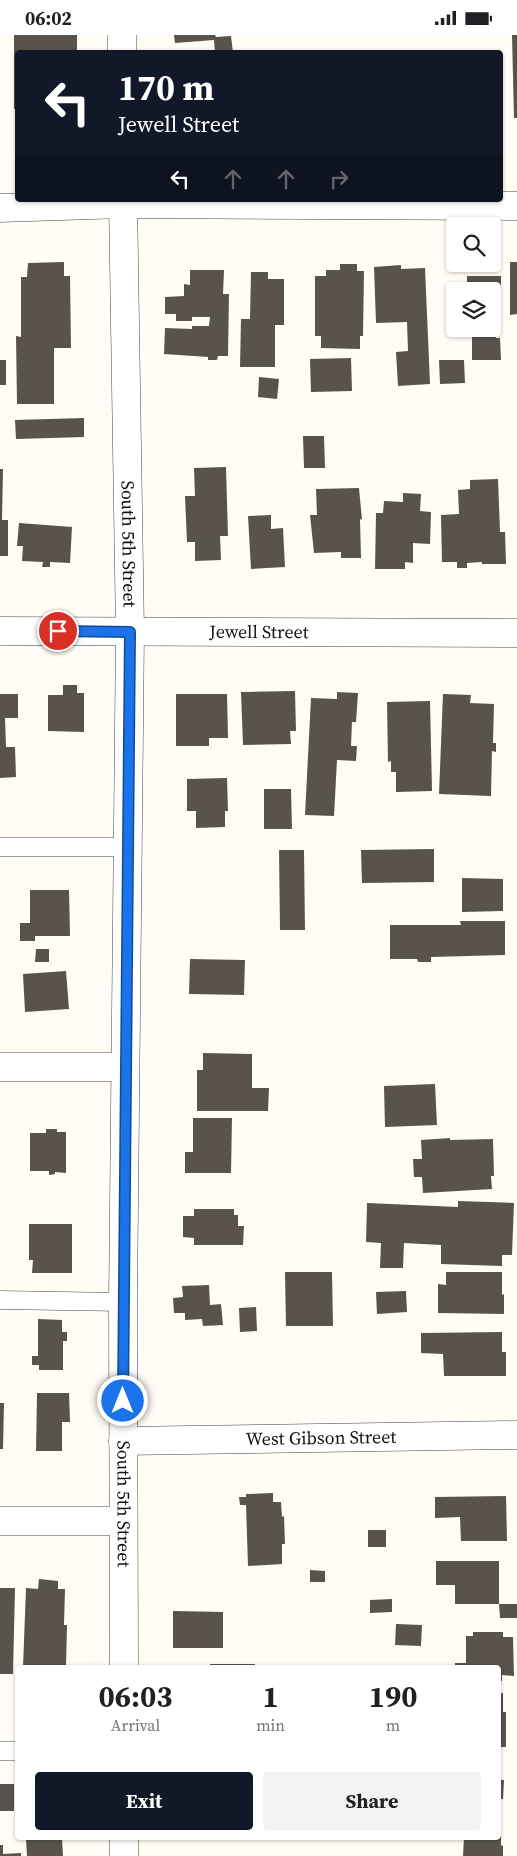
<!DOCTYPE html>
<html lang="en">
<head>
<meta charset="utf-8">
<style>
	body { margin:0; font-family:"Source Serif 4",serif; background:#f2f2f2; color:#202124; height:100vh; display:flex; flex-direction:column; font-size:19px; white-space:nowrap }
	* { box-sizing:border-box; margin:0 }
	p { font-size:16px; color:#757577 }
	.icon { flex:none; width:28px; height:28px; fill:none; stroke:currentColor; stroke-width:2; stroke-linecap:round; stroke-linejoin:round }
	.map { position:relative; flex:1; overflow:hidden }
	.drawer { position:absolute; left:15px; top:1630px; width:486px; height:175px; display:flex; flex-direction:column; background:#fff; border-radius:5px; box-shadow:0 1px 4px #0004 }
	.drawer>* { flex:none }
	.banner { position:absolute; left:15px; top:15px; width:488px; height:152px; border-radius:5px; box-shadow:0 1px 4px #0004; background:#111827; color:#fff; overflow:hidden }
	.buttons { position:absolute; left:446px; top:182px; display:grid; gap:10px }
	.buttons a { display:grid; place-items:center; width:55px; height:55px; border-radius:5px; background:#fff; box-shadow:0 1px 4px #0004; font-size:25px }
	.pin { position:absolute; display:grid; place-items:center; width:42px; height:42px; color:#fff; margin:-21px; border:2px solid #fff; border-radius:50%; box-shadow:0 1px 5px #0007 }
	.me { position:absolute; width:55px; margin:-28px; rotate:0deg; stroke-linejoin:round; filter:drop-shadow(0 0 4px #0008) }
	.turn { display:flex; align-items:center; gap:18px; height:105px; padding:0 20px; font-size:22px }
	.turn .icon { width:65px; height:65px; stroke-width:2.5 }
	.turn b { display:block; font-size:35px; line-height:42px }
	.lanes { display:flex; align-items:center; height:48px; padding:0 20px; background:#0003; justify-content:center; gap:25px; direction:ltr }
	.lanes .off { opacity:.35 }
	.eta { display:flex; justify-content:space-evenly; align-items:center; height:85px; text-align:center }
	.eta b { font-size:30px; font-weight:700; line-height:35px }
	.primary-button { display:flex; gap:10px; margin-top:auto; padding:10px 20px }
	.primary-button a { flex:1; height:58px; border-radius:5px; background:#111827; color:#fff; font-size:20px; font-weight:700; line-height:58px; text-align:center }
	.primary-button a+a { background:#f2f2f2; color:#202124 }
	.status { display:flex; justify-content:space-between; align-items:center; height:35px; padding:0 25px; background:#fff; direction:ltr }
	.status svg { height:14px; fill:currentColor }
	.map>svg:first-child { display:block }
	.building { fill:#5a524d }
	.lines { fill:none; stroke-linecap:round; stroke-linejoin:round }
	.service-casing { stroke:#444; stroke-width:19 }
	.minor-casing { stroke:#444; stroke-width:29 }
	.tertiary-casing { stroke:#444; stroke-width:29 }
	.service { stroke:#fff; stroke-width:18 }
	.minor { stroke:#fff; stroke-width:28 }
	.tertiary { stroke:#fff; stroke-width:28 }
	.route-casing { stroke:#114b97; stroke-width:12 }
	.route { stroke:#1a73e8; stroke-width:9 }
	.labels { text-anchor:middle; stroke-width:5; stroke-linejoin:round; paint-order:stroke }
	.street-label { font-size:18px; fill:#111; stroke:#fff }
</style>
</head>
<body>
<div class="status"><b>06:02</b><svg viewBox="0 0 49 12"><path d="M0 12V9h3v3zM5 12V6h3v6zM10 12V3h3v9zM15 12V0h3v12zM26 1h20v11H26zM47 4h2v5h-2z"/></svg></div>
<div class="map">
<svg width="517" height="1821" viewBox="0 0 517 1821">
	<rect width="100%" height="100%" fill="#fffdf5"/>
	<path class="building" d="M14,0H77V18H18V74H14Z
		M174,0H215L216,2L231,1L233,18H215L214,5L175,8Z
		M512,0H517V83H514Z
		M500,29H503L502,67H500Z
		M64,227V241H70L71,313H54V369H17L16,301L21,302V242H27L28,228Z
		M510,227H517V279L510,280Z
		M340,229H357V236H364L363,301H360V314L321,313V301H315V241H326V235H340Z
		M401,230V234L425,233L430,349L398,351L396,317L408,316L407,287L376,288L374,232Z
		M190,235H224L223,259H229L228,321H218L217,325H208V322L164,319L165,293L192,294V291H209L210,282H192V286H176V279H165V262L184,261V249L190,250Z
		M251,237H268V244H284V290H275V332H240L241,284H250Z
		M467,241H501V288H496V303H500L501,325H472V301H478V294H492V256H467Z
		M351,323L352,356L311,357L310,324Z
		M0,325H6V350H0Z
		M439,325H464L465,348L440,349Z
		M259,342L279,344L277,364L258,362Z
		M84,383V402L16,404L15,385Z
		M303,401H324L325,433H304Z
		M226,432L228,501H220L221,525L195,526V507H187L185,461H195L194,433Z
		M0,434H3L2,485H8V521H0Z
		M498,444L500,497H505L506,529H482V527L467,528V533H457V527H442L441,480L459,479L458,455L470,454V445Z
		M359,453L362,485L360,484L361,523H341V517L314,518L310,480H317L316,454Z
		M403,458L421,459L420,476L431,477L430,509L413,508V528L405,527V534H375L376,478H383L384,466L403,467Z
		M271,480V494L283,493L285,532L251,534L248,481Z
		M19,488L72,492L70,528L50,527V532H42L43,527L22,526L23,511H17Z
		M63,650H77V658H84V697L48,696V660H63Z
		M295,656L296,696H290L291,709L243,710L241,657Z
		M337,657L358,658L356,687H352L351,711H357L356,726L337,725L334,781L305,780L311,663L337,664Z
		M0,659H18V683H5L6,712H15L16,742L0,743Z
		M176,659H227L228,703H209V711H176Z
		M443,659L471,660L470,668L494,669L493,708H496V717L492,716L491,761L439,759Z
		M430,666L432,756L396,757V737H391V726L388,727L387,667Z
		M227,743L228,776H225V792L196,793V776H187V744Z
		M264,754H291L292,794H264Z
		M434,814V847L362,848L361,815Z
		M279,815H304L305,895H280Z
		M462,843L503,844V876L462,877Z
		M30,855H69L70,901H35V906H20V888H30Z
		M460,886H505V920L431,922V927H418L417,924H390V890H461Z
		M36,914H49V927H35Z
		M190,924L245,925L244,960L189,959Z
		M66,936L69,974L25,977L23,939Z
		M203,1018L252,1019V1053H269L268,1076H197V1035H203Z
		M435,1049L437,1090L385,1092L384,1051Z
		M193,1083H232L231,1138H185V1117H193Z
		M46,1094H57V1097H66V1138L55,1137V1139L49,1140V1136H30V1098H46Z
		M450,1103V1105L493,1104L494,1141H491L492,1154L423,1158L422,1142H414L413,1124H422L421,1105Z
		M458,1166L514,1168L512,1220H502V1231L441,1229V1210L404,1208L403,1233H380L381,1208L366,1207L367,1168L458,1172Z
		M194,1174H234V1180H238V1191H244L243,1210H194V1203L183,1202V1181H194Z
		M29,1189H72V1238H32L33,1225H29Z
		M285,1237H332L333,1291H286Z
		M446,1237H502V1260L504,1259V1279L438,1278V1249L446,1250Z
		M209,1250L210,1270L221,1269L223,1290L203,1291L202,1284L185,1285V1278H174L173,1263L183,1262L182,1251Z
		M406,1256L407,1277L377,1279L376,1257Z
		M256,1272L257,1296L240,1297L239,1273Z
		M38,1284L62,1285V1297H67V1306H63V1335H39V1330H32V1321H38Z
		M502,1297V1317H506V1341H444L443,1319L421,1318V1298Z
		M37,1358H69L70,1387H62V1416H36Z
		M0,1368H4L3,1414H0Z
		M273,1458V1467H281L282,1482L284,1481L285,1509H282V1529L248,1531L246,1470H240L239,1462H246V1459Z
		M506,1461L507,1506H461L460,1482L435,1483V1462Z
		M368,1495H386V1512H368Z
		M436,1526H499V1569H455V1550H436Z
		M310,1535L325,1536V1547H310Z
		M39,1544L58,1546V1554H65L64,1590H67L66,1632H23L26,1553L38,1554Z
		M0,1553H15L13,1639H0Z
		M392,1564V1577L370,1578V1565Z
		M499,1569H517V1583H500Z
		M173,1576L223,1577V1613H173Z
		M396,1589L422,1590L421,1611L395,1610Z
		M473,1597H503V1602H513L514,1641L502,1640V1646H499V1632H455V1628H466V1601H473Z
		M210,1629H255V1632H210Z
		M499,1658H503V1677H506V1712H499Z
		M499,1745H504L503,1764H499Z
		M0,1749H14V1776H0Z
		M499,1790H501V1810L503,1811V1821H463L464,1802H499Z
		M42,1802L62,1803L63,1821H27L26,1804Z
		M0,1810H3V1819L21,1818V1821H0Z"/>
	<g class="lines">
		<g class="service-casing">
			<path id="service" d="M0,812H127
				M0,1265L123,1267
				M0,1716H18"/>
		</g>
		<g class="minor-casing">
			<g id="minor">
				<path d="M0,173L123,169L517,171"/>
				<path id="s1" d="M0,596L517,598"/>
				<path d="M0,1032H125"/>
				<path id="s2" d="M123,1406L517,1400"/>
				<path d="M0,1486H123"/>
			</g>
		</g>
		<g class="tertiary-casing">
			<g id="tertiary">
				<path d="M122,0V18"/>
				<path id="s3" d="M123,165L130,597L123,1267L124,1632"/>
				<path d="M124,1802V1821"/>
			</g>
		</g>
		<use href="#service" class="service"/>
		<use href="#minor" class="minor"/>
		<use href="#tertiary" class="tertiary"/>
	</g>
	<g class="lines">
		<g class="route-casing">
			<path id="route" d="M58,596L130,597L123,1366"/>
		</g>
		<use href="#route" class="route"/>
	</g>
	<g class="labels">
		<g class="street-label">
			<text dy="6" stroke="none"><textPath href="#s3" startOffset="344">South 5th Street</textPath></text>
			<text dy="6" stroke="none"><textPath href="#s1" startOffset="259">Jewell Street</textPath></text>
			<text dy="6" stroke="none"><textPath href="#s2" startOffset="198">West Gibson Street</textPath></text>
			<text dy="6" stroke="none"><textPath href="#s3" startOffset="1304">South 5th Street</textPath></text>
		</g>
	</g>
</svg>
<div class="buttons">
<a><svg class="icon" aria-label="search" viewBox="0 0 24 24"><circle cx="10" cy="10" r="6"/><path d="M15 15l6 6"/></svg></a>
<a><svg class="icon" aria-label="layers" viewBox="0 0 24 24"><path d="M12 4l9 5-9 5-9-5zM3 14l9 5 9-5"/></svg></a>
</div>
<div class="pin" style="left:58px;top:596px;background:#d93025"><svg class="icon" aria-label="arrive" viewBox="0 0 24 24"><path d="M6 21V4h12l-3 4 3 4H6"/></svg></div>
<svg class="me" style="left:123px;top:1366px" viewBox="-20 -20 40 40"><circle r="17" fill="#1a73e8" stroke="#fff" stroke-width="3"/><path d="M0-11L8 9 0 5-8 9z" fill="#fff"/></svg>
<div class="banner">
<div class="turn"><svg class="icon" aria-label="left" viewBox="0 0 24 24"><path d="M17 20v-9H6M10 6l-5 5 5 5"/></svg><div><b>170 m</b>Jewell Street</div></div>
<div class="lanes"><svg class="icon" aria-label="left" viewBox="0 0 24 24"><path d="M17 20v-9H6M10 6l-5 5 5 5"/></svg><svg class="icon off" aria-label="ahead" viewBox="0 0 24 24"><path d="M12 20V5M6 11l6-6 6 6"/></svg><svg class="icon off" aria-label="ahead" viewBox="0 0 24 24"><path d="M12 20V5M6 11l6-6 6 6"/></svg><svg class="icon off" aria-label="right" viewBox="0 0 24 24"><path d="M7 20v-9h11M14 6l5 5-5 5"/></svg></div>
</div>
<section class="drawer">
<div class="eta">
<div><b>06:03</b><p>Arrival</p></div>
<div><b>1</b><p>min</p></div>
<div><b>190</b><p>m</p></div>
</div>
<div class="primary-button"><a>Exit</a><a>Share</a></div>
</section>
</div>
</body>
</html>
